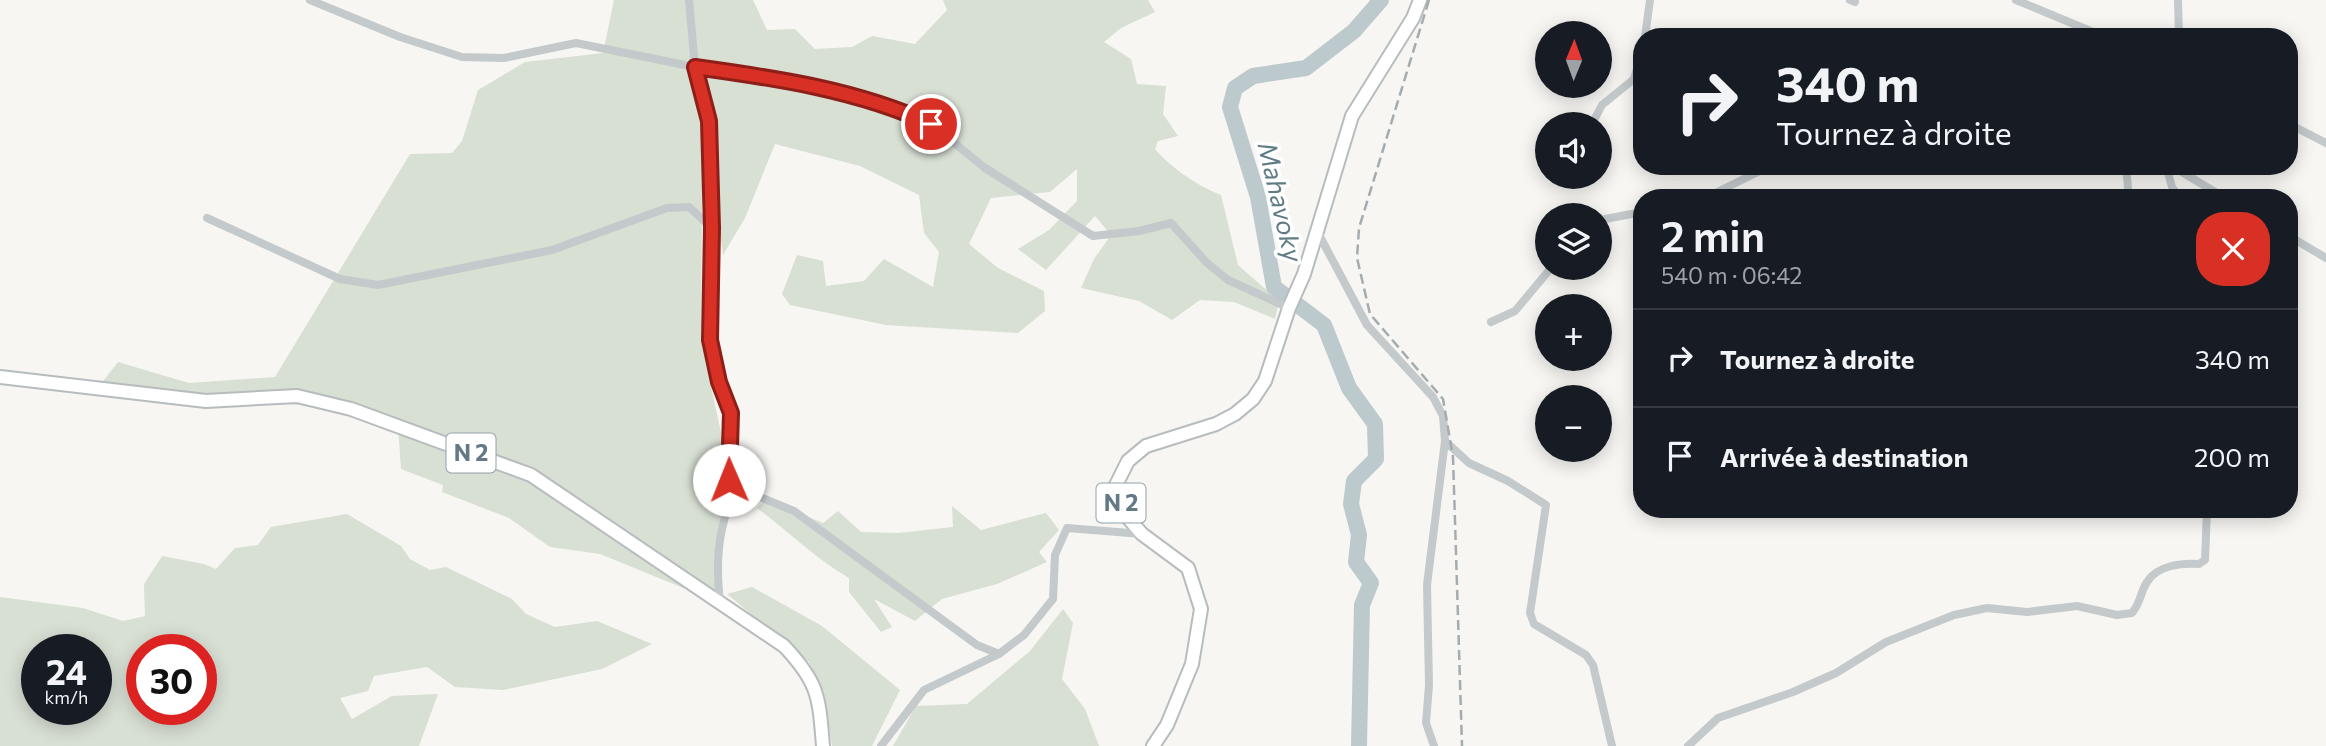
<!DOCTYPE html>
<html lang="fr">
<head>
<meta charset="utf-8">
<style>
	body { margin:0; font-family:Commissioner,sans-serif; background:#242831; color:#f1f3f6; height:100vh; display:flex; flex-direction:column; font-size:26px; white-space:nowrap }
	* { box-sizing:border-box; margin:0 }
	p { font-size:23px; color:#9ea1a6 }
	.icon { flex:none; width:38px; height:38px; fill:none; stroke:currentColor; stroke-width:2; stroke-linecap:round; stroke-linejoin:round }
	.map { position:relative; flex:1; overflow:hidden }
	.sheet { position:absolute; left:1633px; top:189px; width:665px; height:329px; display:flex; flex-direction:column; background:#171b24; border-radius:28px; box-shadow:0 4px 18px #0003 }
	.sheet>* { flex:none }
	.guide { position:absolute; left:1633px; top:28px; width:665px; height:147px; border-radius:28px; box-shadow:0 4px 18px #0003; background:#171b24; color:#f1f3f6; overflow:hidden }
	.needle { width:46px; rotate:1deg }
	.controls { position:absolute; left:1535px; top:21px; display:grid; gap:14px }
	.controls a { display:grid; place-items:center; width:77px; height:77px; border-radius:50%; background:#171b24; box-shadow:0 4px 18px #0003; font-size:35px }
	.speed { position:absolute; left:21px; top:634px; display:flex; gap:14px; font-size:35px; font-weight:700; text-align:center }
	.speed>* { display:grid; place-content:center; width:91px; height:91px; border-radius:50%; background:#171b24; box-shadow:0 4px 18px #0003; line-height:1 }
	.speed small { font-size:18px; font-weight:400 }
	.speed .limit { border:10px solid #d22; background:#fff; color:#111 }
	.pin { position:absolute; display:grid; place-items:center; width:60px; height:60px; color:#fff; margin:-30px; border:4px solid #fff; border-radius:50%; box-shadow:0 2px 7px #0007 }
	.me { position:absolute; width:77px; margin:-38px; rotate:359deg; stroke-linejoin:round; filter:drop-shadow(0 0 5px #0008) }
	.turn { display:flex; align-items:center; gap:24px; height:147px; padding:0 28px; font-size:32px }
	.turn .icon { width:91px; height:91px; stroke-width:2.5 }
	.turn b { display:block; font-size:49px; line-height:60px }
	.round { display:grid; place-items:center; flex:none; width:74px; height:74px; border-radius:28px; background:#242831 }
	.head { display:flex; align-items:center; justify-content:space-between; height:119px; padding:0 28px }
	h1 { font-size:42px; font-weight:600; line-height:52px }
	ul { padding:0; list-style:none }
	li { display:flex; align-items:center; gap:21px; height:98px; padding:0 28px; border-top:2px solid #363941 }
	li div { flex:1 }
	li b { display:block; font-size:26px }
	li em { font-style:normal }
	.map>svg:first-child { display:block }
	.green { fill:#d8dfd3; fill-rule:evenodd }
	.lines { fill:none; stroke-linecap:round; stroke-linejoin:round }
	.river { stroke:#bcc9cd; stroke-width:16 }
	.primary-casing { stroke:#b7bcbf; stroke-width:16 }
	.street { stroke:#c4c9cb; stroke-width:8 }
	.primary { stroke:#fff; stroke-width:12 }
	.rail { stroke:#a4acb0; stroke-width:2.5; stroke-dasharray:10 5; stroke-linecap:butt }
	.route-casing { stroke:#8d1f18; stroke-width:18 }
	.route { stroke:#d93025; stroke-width:12 }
	.labels { text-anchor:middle; stroke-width:7; stroke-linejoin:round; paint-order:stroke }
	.shield { fill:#fff; stroke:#92a1aa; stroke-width:2 }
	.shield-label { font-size:23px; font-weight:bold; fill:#637986 }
	.water-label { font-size:26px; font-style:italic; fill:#5f7b83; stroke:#fff }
</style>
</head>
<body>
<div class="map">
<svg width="2326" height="746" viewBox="0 0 2326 746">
	<rect width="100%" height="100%" fill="#f7f6f3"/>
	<path class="green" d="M614,0H753L767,30L795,29L815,49L852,47L872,36L915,44L947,10L943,0H1148L1155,12L1121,28L1104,42L1131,59L1137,84L1166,86L1163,114L1178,136L1158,141L1155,149C1171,168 1198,186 1221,195L1238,265L1279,301L1275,319L1234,302L1200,300L1172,320L1139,301L1081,288L1094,259L1111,235L1095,216L1046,270L1018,249L1049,230L1077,201V169L1050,192L991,198L969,244L998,268L1044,291L1045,311L1018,333L886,325L790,305L782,294L797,255L823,261L826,286L864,281L884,259L933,287L939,252L924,233L919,195L860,166L775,144L745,218L723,255L712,171L702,187L701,341L727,460L731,500L716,561L720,603L600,554L550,547L509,518L442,492L443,485L401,469L398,426L351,409L97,389L118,362L189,383L275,377L410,154L452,153L462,141L478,90L525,62L603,53Z
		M766,499L823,523L838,511L861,532L898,533L953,527L952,506L981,530L1046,513L1059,530L1039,552L1047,562L997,584L942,599L915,621L874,599L892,627L881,632L849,592V578C816,559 788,531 757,508Z
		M347,514L401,546L410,559L430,570L446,567L512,599L526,614L555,627L597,621L652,644L602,669L503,690L455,687L427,667L374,676L368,691L340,698L352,719L392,696L438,694L419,746H0V597L83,608L123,621L145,616L144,584L162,556L204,564L216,569L235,548L258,545L271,527ZM37,649H96V709H37ZM142,649H201V709H142Z
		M752,587L822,626L900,690L872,746H832L824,692L809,662L727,594Z
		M1063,609L1073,623L1062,679L1085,709L1099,746H893L916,706L967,704L1030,651Z"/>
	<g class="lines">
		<path class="river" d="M1359,746L1362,605L1371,583L1356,562L1359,535L1351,504L1354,481L1376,459L1375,424L1349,388L1324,325L1274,287L1258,197L1230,107L1235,88L1253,76L1306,68L1354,31L1381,0"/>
		<g class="primary-casing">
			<path id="primary" d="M0,377L206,401L297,396L351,409L531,475L784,646C819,683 819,697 823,746
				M1153,746L1167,725L1192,664L1201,609L1188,568L1142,534L1123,512L1116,485L1128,461L1146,446L1216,424L1235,414L1253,399L1265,381L1289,308L1304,274L1352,116L1413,18L1420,0"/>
		</g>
		<path class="street" d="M310,0L400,37L462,57L504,58L576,43L695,67L762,76L893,107L931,124L985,168L1093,236L1139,231L1171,223L1207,263L1228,280L1289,308
			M689,0L695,67L709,121L712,228
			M1850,0L1855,2
			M2016,0L2105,37
			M2178,0L2179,37
			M1645,37L1650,0
			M1592,124L1602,105L1634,79L1642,53
			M2289,124L2326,143
			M2126,166L2129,198
			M2166,166L2172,187L2180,198
			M2172,166L2225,198
			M1705,198L1770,166
			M207,218L340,279L378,285L552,250L667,208L689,207L712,228L710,340L719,382L731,413L727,460L731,500
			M1600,220L1642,212
			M1317,231L1367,325L1433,397L1443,416L1445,441L1427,585L1429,685L1426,723L1434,746
			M2289,236L2326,258
			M1491,322L1515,311L1551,268
			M1445,441L1469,463L1508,481L1546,505L1530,613L1534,624L1586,655L1593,665L1612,746
			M720,603C716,565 717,535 731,500L755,495L794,511L977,645L999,654
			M881,746L924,690L999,654L1024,635L1053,599L1055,555L1067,528L1142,534
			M1688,746L1718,718L1793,692L1836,673L1886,642L1954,615L1987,608L2027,612L2077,606L2117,615L2132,613C2141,602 2140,593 2147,582C2157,565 2182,563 2199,564L2205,560L2207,509"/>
		<use href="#primary" class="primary"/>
		<path class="rail" d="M1429,0L1359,228L1357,258L1370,314L1443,399L1453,457L1462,746"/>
	</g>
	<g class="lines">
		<g class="route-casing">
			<path id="route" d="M729,480L731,413L719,382L710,340L712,228L709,121L695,67C775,78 858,90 931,124"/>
		</g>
		<use href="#route" class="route"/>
	</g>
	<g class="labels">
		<g class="shield">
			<rect x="446.5" y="433.5" width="49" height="39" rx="5"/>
			<rect x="1096.5" y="483.5" width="49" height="39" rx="5"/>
		</g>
		<g class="shield-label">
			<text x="471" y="461">N 2</text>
			<text x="1121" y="511">N 2</text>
		</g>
		<g class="water-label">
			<text transform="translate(1280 202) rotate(77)" y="9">Mahavoky</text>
		</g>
	</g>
</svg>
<div class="controls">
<a><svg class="needle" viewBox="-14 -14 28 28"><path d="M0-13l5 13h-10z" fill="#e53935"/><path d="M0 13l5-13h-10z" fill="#9ea1a6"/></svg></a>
<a><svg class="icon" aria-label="sound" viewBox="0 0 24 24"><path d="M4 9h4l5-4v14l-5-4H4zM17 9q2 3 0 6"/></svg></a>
<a><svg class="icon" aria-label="layers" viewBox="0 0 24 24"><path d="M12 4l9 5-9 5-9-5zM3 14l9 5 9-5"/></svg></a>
<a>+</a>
<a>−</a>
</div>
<div class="speed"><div>24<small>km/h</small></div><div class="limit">30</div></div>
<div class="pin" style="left:931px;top:124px;background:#d93025"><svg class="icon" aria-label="arrive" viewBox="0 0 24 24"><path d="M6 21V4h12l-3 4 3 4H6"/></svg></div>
<svg class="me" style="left:729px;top:480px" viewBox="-20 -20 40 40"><circle r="19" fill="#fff"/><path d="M0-13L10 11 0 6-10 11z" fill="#d93025"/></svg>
<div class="guide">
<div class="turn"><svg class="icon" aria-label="right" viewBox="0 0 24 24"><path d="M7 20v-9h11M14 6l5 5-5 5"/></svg><div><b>340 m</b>Tournez à droite</div></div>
</div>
<section class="sheet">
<div class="head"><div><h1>2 min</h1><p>540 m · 06:42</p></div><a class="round" style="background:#d93025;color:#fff"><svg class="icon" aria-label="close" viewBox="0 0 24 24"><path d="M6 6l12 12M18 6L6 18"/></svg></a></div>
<ul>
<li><svg class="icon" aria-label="right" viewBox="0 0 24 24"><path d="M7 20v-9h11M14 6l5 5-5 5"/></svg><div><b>Tournez à droite</b></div><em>340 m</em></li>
<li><svg class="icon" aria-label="arrive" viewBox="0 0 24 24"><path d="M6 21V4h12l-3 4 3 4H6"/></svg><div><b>Arrivée à destination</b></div><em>200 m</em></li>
</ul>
</section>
</div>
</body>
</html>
